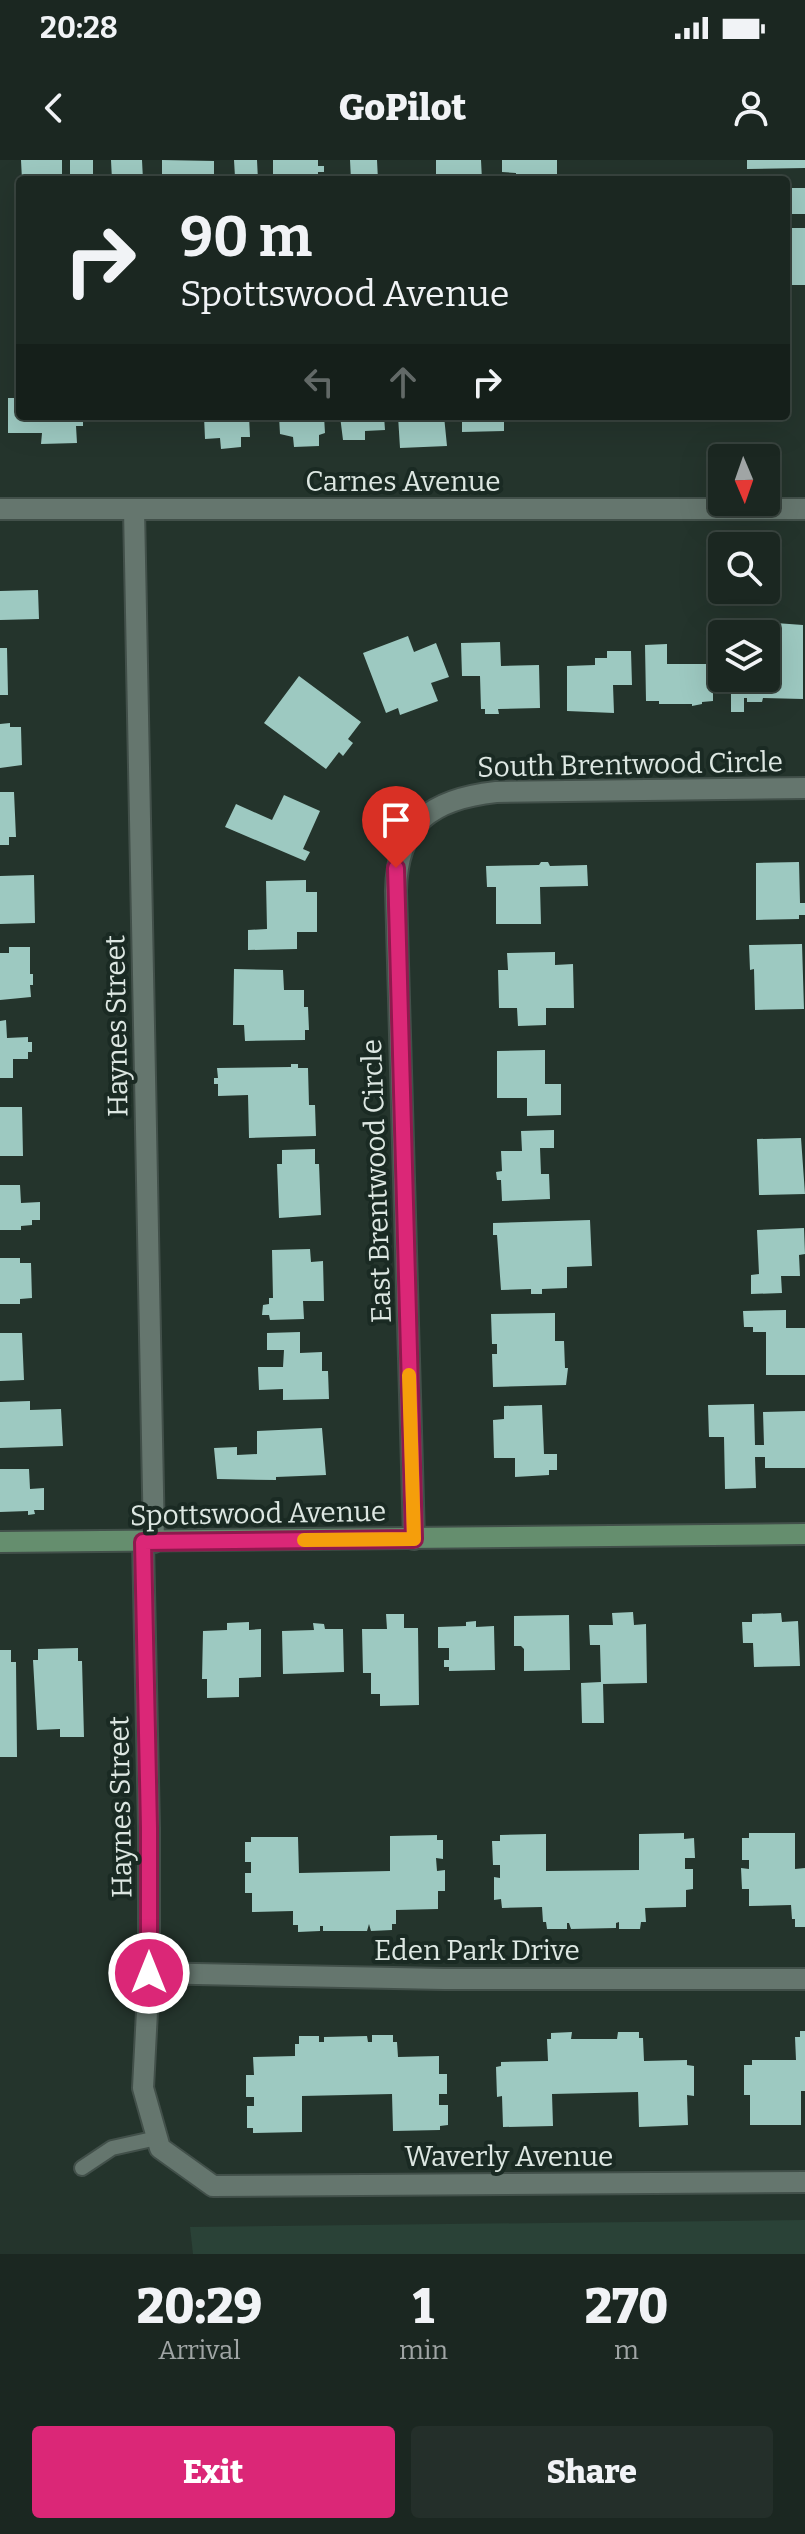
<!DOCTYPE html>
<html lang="en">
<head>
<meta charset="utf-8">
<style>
	body { margin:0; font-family:Bitter,serif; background:#242f2a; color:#f1f3f6; height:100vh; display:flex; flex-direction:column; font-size:30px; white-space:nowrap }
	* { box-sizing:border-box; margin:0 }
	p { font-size:26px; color:#a0a5a5 }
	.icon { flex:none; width:44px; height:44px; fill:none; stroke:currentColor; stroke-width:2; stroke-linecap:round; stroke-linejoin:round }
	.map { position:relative; height:2094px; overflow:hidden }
	.drawer { display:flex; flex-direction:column; background:#1b2721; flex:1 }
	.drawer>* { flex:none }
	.hud { position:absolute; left:16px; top:16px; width:774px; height:244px; border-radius:8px; box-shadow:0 8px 32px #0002,0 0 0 2px #39443f; background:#1b2721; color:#f1f3f6; overflow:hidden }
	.needle { width:52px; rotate:178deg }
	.buttons { position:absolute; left:708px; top:284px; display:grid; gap:16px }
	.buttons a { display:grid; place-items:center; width:72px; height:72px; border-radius:8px; background:#1b2721; box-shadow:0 8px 32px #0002,0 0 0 2px #39443f; font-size:40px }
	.pin { position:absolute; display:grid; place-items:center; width:68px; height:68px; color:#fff; margin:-82px -34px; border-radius:50% 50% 50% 0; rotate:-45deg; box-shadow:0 0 8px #0007 }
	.pin .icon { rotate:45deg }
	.me { position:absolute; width:88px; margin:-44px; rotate:0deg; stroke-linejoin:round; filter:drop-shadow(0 0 6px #0008) }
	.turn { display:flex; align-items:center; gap:28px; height:168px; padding:0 32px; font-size:36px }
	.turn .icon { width:104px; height:104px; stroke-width:2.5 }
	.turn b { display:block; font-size:56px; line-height:68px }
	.lanes { display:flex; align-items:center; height:76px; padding:0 32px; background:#0003; justify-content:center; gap:40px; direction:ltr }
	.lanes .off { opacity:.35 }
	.eta { display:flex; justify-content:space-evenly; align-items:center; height:136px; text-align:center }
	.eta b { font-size:48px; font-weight:800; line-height:56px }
	.button { display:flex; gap:16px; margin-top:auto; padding:16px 32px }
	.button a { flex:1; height:92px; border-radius:8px; background:#db2777; color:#fff; font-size:32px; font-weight:800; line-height:92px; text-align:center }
	.button a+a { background:#242f2a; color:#f1f3f6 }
	.status { display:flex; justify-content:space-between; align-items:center; height:56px; padding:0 40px; background:#1b2721; direction:ltr }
	.status svg { height:22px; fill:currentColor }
	header { display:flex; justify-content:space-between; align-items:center; height:104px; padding:0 32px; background:#1b2721; font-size:36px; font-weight:800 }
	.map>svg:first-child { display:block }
	.built { fill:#2a4237 }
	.building { fill:#9dc9c1 }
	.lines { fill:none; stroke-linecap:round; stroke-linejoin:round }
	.lane-casing { stroke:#42504a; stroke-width:18 }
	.street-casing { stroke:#42504a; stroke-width:24 }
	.secondary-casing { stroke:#42504a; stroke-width:24 }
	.lane { stroke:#65766e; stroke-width:14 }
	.street { stroke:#65766e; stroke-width:20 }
	.secondary { stroke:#658e6e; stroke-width:20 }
	.route-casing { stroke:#8e194d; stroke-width:20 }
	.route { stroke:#db2777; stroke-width:14 }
	.slow { stroke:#f59e0b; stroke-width:14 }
	.labels { text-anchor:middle; stroke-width:8; stroke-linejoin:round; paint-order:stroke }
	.street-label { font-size:28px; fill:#dde7e2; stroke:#1a2a23 }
</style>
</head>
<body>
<div class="status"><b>20:28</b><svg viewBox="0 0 49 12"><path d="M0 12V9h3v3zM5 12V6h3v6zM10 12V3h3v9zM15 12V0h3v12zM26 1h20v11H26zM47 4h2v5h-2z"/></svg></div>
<header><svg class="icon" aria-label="back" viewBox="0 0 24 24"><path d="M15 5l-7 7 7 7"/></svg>GoPilot<svg class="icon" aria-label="person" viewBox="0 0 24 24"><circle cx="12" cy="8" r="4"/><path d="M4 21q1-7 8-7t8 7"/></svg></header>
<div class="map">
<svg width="805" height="2094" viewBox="0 0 805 2094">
	<rect width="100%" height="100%" fill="#24342c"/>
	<path class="built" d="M805,2060V2094H193L190,2067Z"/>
	<path class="building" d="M21,0H62V20H22Z
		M70,0H93V20H70Z
		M111,0H142L143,20H112Z
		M162,0L214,1V14H210L211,20H162Z
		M234,0H257L258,20H232V16L235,17Z
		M273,0H318V6H324V12H318V20H273Z
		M350,0H377L378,20H351Z
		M436,0H481L482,20H436Z
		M502,0H557V20H516V13L502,12Z
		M747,0H805V8L747,9Z
		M786,28H805V54H786Z
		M786,68H805V125H786Z
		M8,238H20V256H83V266H76L77,283L41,284L42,273H8Z
		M204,256H249L250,277H241V287L221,289L220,278L205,279Z
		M279,256H324L325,273L319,275V286L294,287L293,277L280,274Z
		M340,256H384L385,270L365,271V280H343Z
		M398,256H444L447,286L400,288Z
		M462,256H504V271L462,272Z
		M38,430L39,459L0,460V431Z
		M761,462L803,465V539L763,538L762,542H747V538H744V552H731V518H766V474H744V465H761Z
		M408,476L414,492L436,483L449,517L431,523L438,541L400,555L398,548L386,553L363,493Z
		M500,482L501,506L539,505L540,548L498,549L499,554H485V549H481L480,516H462L461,483Z
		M667,484V504H713V541L702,542V544L692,546V544H659V541H646L645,485Z
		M0,488H7L8,535H0Z
		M607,491H631L632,525H613L614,553L567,551V506L595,505V498H607Z
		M299,516L361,562L348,579L353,583L343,596L339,592L326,609L264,563Z
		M10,563V567H21L22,605L0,608V564Z
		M0,632H14L16,677H9V685H0Z
		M284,635L320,651L303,689L310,692L305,701L225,667L236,644L272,660Z
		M541,702H548L550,706L587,705L588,726L540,727L541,764H496V727H487L486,706L539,705Z
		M799,702L800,743H805V755H799V759L756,760V703Z
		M34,715L35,763L0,764V716Z
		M306,720V732H317V772H297V789L248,790V770L267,769L266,721Z
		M802,784L804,849L755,850L754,809L750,810L749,785Z
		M9,787H30V814H33V825H30L31,837L0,840V793H9Z
		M555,792V805L573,804L574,848H546V865L518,866L517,848H499L498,810H508L507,793Z
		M234,809L283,810L284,830H304V847H308L309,870H305V880L245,881L244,865H233Z
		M6,860L7,878L28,877V882H32V892H28V899H13V918H0V861Z
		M545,890V924H561V955L527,956V938H497V891Z
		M291,904H298V908H308L309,945H315L316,976L249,978L248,935L218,936V924H214V918H218L217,908L291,907Z
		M0,947H22L23,996H0Z
		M554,970V988H540L541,1014H549L550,1039L502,1041L501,1020H497L496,1012L502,1011L501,991H522L521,971Z
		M801,978L805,1034L759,1035L757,979Z
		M315,989V1004H319L321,1055L279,1058L277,1004H282V990Z
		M0,1025H20L21,1043L40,1042V1060H32V1065L21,1066V1070H0Z
		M590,1060L592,1106L567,1107V1128L542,1129V1134H531V1129L501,1130L497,1075H493V1063Z
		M804,1068L805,1094L799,1095L800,1116H781L782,1133L751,1134V1115L759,1114L757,1070Z
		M310,1089L311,1102L323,1101L324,1141H303L304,1159L270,1160L269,1155H262L263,1145L269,1144V1138H273L272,1090Z
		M0,1098H20V1103H31L32,1138L20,1139V1144H0Z
		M786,1150V1168H805V1215H766V1172H753V1167H744L743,1151Z
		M555,1153V1181H564L565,1208H568L566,1225L493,1227L492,1194H497V1184H492L491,1154Z
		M300,1172V1193L322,1192V1211H328L329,1239L283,1240V1229L259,1230L258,1207H283L284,1190H267V1173Z
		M0,1173H22L24,1220L0,1221Z
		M30,1241V1250L61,1249L63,1286L0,1288V1242Z
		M754,1244L755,1285H764L763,1252L805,1251V1308H765V1297H755L756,1328L725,1329L724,1277H709L708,1245Z
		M542,1245L544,1294H557V1310H549V1315L515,1317V1298H494L493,1260L504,1259V1246Z
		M322,1268L326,1315L276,1317V1320L217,1319L214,1288L237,1287V1295L257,1294V1271Z
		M0,1309H29L30,1329L44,1328V1350H34L35,1354L28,1355V1351L0,1352Z
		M633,1452L634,1465L646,1464L647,1523L603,1524L604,1563H582L581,1523L601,1522L600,1485H590L589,1465H613L612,1453Z
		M781,1453L782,1462L798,1461L800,1506L754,1507L753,1483H743L742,1462H752V1454Z
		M386,1454H404V1468H418L419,1545L380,1546V1534H371V1513H363L362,1469H387Z
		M569,1455L570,1510L524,1511V1489L521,1486H514V1456Z
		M476,1461V1467L494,1466L495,1510L449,1511V1507H444V1500H449V1488H438V1467L466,1466V1462Z
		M249,1462V1470L261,1469V1517L239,1518V1537L207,1538V1519H202L203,1471L227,1470V1463Z
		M313,1463L324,1464L325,1469H343L344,1512L283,1514L282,1471L314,1470Z
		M78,1488V1501H82L84,1577H60V1569L37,1570L33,1500H38V1489Z
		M0,1490H11V1502H16L17,1597H0Z
		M684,1673V1679L694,1678L695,1698H685V1709H693V1729L686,1730V1747L645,1748L646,1762H641L640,1769H619V1762L616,1763V1768L571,1769L569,1763H567V1769H547L546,1762H543L542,1747L502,1748L501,1739L494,1740V1717L500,1718V1705H493L492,1681H500V1675L546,1674V1711L639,1710V1674Z
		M749,1673H795V1709L805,1708V1767H795V1759H792L791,1745L749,1746V1729H742L741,1708L749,1709V1700H742V1678H749Z
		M437,1675V1680H443V1699L436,1698L437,1711L445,1710V1731H438V1749L396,1750V1764H392V1770L371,1771L369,1764L367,1771H323V1766H320V1771L298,1772V1765H293V1751L252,1752V1733H245V1713H251V1702H245V1682H251V1677H298L299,1713L390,1711V1676Z
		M800,1871H805V1931H801V1965H750V1935H744V1905H752V1900H796L795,1877H800Z
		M572,1872L571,1879H617L618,1872H639V1878H643L644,1901L687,1900V1905L694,1906V1936L687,1935L688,1965L639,1967L638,1932L552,1934L553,1966L503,1967L502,1936L497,1937L496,1907L501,1906V1902L548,1901L547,1879H551V1873Z
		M372,1875H393V1882H397L398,1897L439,1896V1914H447V1934H439V1945H448V1965L440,1966V1970L393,1971L392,1934L302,1936V1972L253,1973V1968H247V1946H254V1937H246V1915H254L253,1897L295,1896V1884H299V1876H319V1882H324V1877L367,1876L368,1882H372Z"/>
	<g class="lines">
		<g class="lane-casing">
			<path id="lane" d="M82,2008L112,1988L157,1978"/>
		</g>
		<g class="street-casing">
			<path id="street" d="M0,349H805
				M134,349L154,1382
				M414,1379L396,731C397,663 432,639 496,632L805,628
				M143,1382L149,1668V1813L143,1928L160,1988L213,2026L805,2022
				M149,1813L444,1819H805"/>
		</g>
		<g class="secondary-casing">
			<path id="secondary" d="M0,1382L805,1374"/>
		</g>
		<use href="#lane" class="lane"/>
		<use href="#street" class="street"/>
		<use href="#secondary" class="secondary"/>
	</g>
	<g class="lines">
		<g class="route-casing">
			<path id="route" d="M149,1813V1668L143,1382L414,1379L396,708"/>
		</g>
		<use href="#route" class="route"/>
		<path class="slow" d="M304,1380L414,1379L409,1215"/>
	</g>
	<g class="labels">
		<g class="street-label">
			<text x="403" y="331">Carnes Avenue</text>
			<text transform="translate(630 604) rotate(-1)" y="10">South Brentwood Circle</text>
			<text transform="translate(116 866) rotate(-91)" y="10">Haynes Street</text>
			<text transform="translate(376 1021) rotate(-92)" y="10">East Brentwood Circle</text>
			<text transform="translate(258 1353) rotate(-1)" y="10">Spottswood Avenue</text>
			<text transform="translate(120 1647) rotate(-91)" y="10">Haynes Street</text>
			<text x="477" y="1800">Eden Park Drive</text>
			<text x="509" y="2006">Waverly Avenue</text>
		</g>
	</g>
</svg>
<div class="buttons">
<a><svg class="needle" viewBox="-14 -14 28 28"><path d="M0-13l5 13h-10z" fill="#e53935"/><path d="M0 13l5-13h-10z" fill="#a0a5a5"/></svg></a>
<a><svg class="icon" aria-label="search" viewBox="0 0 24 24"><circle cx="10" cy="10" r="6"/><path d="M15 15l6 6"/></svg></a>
<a><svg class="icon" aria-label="layers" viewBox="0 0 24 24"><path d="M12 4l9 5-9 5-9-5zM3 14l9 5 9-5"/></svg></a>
</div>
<div class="pin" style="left:396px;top:708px;background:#d93025"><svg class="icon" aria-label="arrive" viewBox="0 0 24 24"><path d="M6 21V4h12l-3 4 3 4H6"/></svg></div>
<svg class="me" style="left:149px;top:1813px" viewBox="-20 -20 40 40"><circle r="17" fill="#db2777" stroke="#fff" stroke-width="3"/><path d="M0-11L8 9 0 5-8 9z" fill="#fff"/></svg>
<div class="hud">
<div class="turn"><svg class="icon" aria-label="right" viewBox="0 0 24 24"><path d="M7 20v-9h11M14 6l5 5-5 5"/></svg><div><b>90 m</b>Spottswood Avenue</div></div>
<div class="lanes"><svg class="icon off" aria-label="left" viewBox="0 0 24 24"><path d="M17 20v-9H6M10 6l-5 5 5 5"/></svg><svg class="icon off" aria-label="ahead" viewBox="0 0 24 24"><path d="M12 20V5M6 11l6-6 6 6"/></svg><svg class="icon" aria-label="right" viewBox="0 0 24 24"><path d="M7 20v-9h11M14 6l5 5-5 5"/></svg></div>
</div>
</div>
<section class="drawer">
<div class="eta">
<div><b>20:29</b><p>Arrival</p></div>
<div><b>1</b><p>min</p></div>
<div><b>270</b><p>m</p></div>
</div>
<div class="button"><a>Exit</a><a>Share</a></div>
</section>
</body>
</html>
